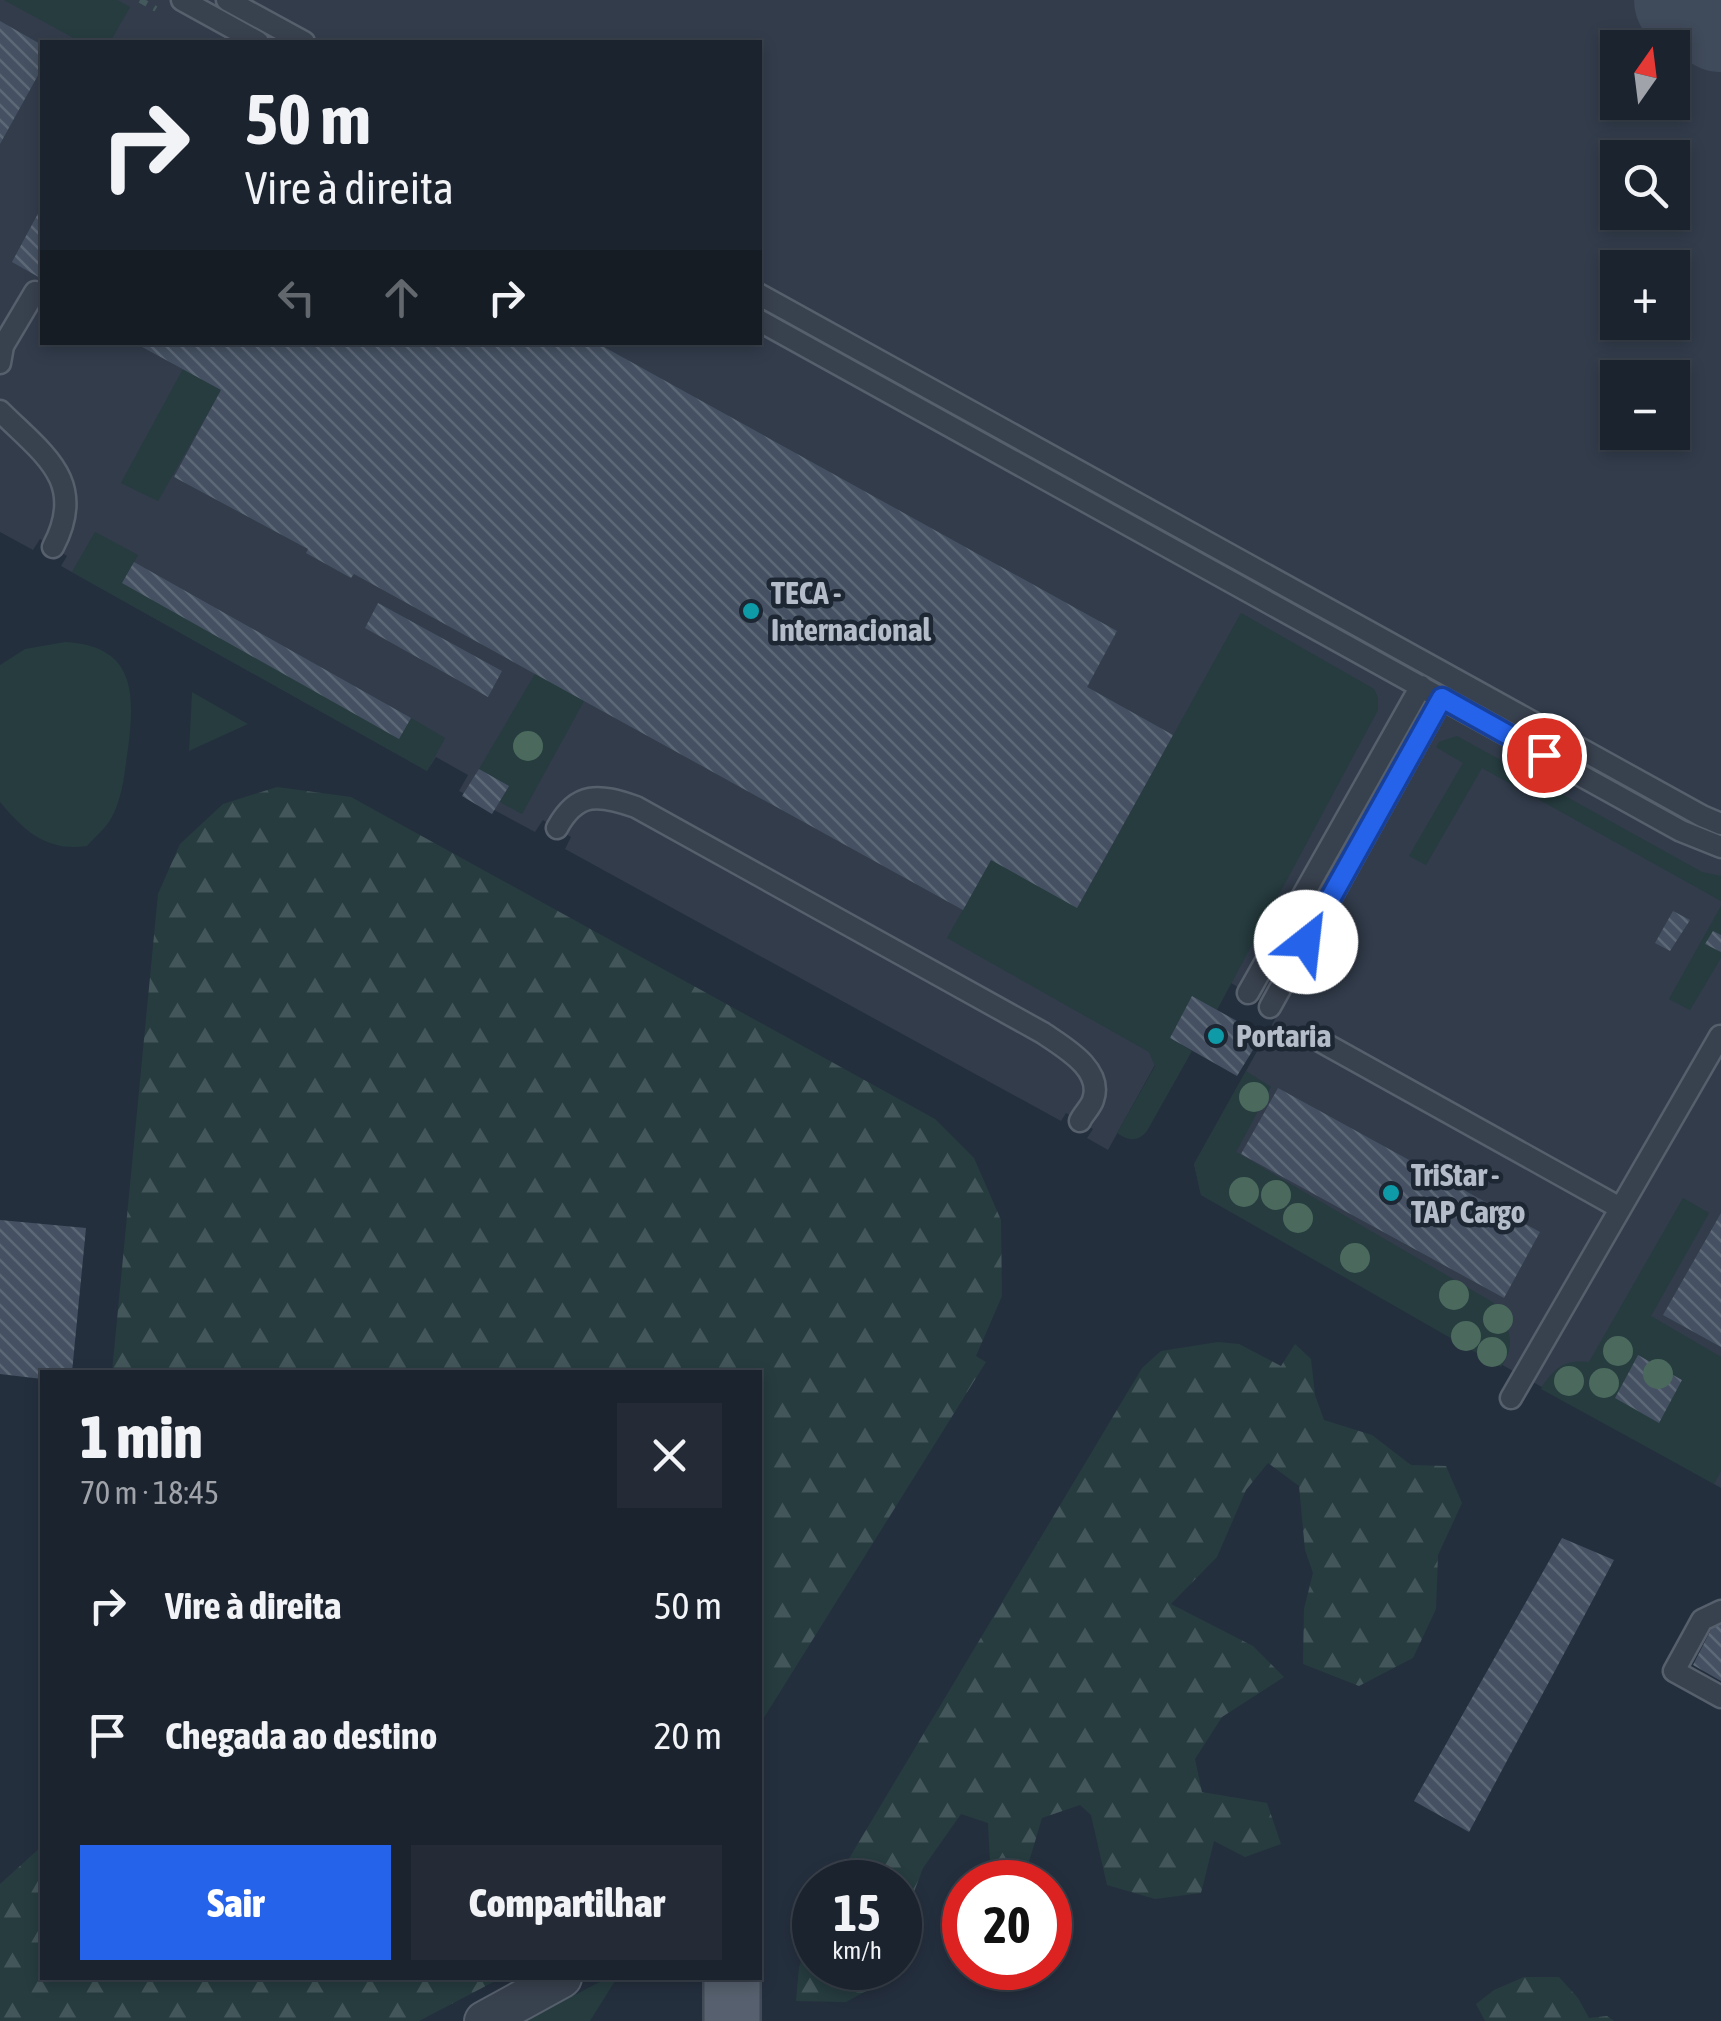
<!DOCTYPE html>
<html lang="pt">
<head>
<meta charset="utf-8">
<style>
	body { margin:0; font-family:"Asap Condensed",sans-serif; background:#242b36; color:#f1f3f6; height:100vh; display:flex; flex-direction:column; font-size:38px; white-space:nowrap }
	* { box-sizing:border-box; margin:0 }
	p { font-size:32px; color:#a0a4aa }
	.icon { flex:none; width:55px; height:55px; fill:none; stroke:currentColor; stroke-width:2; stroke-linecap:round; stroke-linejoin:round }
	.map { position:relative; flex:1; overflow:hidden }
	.sheet { position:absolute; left:40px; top:1370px; width:722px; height:610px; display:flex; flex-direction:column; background:#1b232e; border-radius:0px; box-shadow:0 5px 15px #0003,0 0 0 2px #39404a }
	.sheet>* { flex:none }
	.top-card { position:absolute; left:40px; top:40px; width:722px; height:305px; border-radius:0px; box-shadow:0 5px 15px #0003,0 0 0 2px #39404a; background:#1b232e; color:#f1f3f6; overflow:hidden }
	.needle { width:65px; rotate:14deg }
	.buttons { position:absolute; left:1600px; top:30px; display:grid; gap:20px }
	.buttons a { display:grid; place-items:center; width:90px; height:90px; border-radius:0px; background:#1b232e; box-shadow:0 5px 15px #0003,0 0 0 2px #39404a; font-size:50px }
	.speed { position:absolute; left:792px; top:1860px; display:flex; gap:20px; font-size:50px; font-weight:700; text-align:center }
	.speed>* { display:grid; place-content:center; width:130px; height:130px; border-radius:50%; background:#1b232e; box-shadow:0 5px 15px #0003,0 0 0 2px #39404a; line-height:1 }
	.speed small { font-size:25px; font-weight:400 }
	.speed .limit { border:15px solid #d22; background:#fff; color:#111 }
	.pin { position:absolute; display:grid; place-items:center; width:85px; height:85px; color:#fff; margin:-42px; border:5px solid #fff; border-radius:50%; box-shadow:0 2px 10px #0007 }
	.me { position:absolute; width:110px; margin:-55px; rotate:29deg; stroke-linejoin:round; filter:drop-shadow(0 0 8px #0008) }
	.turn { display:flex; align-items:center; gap:35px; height:210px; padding:0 40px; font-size:45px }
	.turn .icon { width:130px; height:130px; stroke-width:2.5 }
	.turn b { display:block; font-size:70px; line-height:85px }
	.lanes { display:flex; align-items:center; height:95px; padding:0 40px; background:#0003; justify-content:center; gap:50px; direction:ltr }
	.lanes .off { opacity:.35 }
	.round { display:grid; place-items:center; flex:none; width:105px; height:105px; border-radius:0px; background:#242b36 }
	.head { display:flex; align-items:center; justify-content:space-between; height:170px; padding:0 40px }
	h1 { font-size:60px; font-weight:800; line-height:75px }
	.button { display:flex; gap:20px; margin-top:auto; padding:20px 40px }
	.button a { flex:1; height:115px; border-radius:0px; background:#2563eb; color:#fff; font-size:40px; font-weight:800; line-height:115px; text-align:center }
	.button a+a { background:#242b36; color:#f1f3f6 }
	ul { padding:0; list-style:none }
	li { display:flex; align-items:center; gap:30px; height:130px; padding:0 40px }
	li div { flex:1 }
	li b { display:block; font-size:38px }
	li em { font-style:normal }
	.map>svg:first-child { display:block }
	.airport { fill:#323c4b; fill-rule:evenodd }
	.grass { fill:#263c3f }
	.forest { fill:url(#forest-firs) }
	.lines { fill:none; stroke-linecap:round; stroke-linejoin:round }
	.taxiway { stroke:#3f4a5a; stroke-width:108 }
	.building { fill:url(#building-back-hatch) }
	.service-casing { stroke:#565f6c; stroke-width:25 }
	.minor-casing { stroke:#565f6c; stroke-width:42 }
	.primary-casing { stroke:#414a57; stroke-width:60 }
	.path { stroke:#44595c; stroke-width:6; stroke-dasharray:8 8; stroke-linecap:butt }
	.service { stroke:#38414e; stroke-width:20 }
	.minor { stroke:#38414e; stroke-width:38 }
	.primary { stroke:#56606e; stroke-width:55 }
	.tree { fill:#4b6a5d }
	.route-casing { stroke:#184099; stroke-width:25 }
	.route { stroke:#2563eb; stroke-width:18 }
	.culture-dot { fill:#0f9aa8; stroke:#1d2633; stroke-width:4 }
	.labels { text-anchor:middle; stroke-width:9; stroke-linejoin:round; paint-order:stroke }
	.poi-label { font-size:32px; font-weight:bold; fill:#b4bcc9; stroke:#1d2633; text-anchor:start }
</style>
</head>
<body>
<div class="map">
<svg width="1721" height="2021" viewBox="0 0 1721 2021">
	<defs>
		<pattern id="forest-firs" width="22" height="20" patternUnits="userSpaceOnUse" patternTransform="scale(2.5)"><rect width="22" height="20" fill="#263c3f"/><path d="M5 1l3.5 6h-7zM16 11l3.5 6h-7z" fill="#435659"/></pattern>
		<pattern id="building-back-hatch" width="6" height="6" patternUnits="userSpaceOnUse" patternTransform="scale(2.5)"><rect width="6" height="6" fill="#455162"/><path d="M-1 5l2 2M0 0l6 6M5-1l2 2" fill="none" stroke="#5d6877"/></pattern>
	</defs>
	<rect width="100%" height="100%" fill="#242f3e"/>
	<path class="airport" d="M0,0H1721V1488L1201,1195L1194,1164L1279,1012L1208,969L1108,1150L1087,1138L1093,1129L1066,1113L1061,1121L565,849L571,837L543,820L535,832L459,791L468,775L436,757L427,771L61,566L67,556L40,539L33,550L0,532ZM42,42H760V342H42ZM1618,48H1672V102H1618ZM1618,158H1672V212H1618ZM1618,268H1672V322H1618ZM1618,378H1672V432H1618Z"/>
	<path class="grass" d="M4,0H117L130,7L110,42H81Z
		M183,369L221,390L158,501L121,483Z
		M95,532L138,555L123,582L399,738L411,718L445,738L427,771L72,572Z
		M1241,613L1374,689L1378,698V710L1217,1010L1192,997L1170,1038L1192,1051L1147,1131C1138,1142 1128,1141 1117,1133L1155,1066L1149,1052L947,938L991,860L1078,907Z
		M65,642C139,646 135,698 127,756C124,777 122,798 112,817C106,828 95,837 87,846C47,852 24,831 0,802V665L25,649Z
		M535,674L584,701L522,814L500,802L509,786L479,769Z
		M192,692L248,724L189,751Z
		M1457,736L1702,872L1721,876V901L1482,768L1426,865L1409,856L1463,763L1436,747L1439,742Z
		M1721,906V935L1713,931L1706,943L1721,952V958L1690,1010L1669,999Z
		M1246,1071L1271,1087L1236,1152L1494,1303C1508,1325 1518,1343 1501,1367L1201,1195L1194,1164Z
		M1683,1198L1709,1213L1651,1316L1721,1357V1471L1714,1484L1541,1389C1553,1369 1564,1359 1589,1362Z
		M607,1978H617L590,2021H525Z"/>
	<path class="forest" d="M277,787L351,797L935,1119L974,1158L1001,1220L1002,1296L976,1356L986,1362L760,1724V1372H112L158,894L180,844L223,804Z
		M1218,1342L1239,1344L1281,1366L1295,1344L1311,1359L1315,1395L1324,1420L1372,1435L1411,1465L1446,1466L1462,1503L1438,1555L1436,1609L1413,1658L1359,1686L1303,1664L1304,1609L1313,1573L1305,1550L1299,1486L1268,1463L1246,1490L1217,1557L1171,1604L1253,1646L1284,1677L1222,1717L1195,1759L1202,1792L1267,1803L1281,1844L1245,1857L1214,1841L1201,1893L1155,1899L1107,1885L1091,1815L1080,1805L1042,1818L1023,1882L990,1861L988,1823L961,1814L923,1868L900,1929V1882H835L1142,1368L1161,1351Z
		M42,1846V1978H501L419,2021H0V1884Z
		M815,1925V1968H893L892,1977L846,2002L796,2001L799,1967Z
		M1524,1977H1559L1578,1998L1589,2018L1607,2016L1614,2021H1485L1476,2004L1494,1990Z"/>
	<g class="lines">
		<path class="taxiway" d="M1688,0L1721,18"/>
	</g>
	<path class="building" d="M0,21L42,45V68L0,144Z
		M42,206V279L12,262Z
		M133,342H595L1117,631L1087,687L1173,735L1077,908L991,860L963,910L354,574L351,578L306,553L308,549L174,477L221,390Z
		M134,562L411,718L399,739L122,583Z
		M378,603L502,671L488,697L365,628Z
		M479,769L509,786L492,814L462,796Z
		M1673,911L1690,920L1670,951L1655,943Z
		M1713,931L1721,935V952L1705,944Z
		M1192,996L1262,1035L1237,1076L1170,1038Z
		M1278,1088L1540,1232L1504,1298L1241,1154Z
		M1721,1213V1347L1663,1315Z
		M0,1220L86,1228L72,1372H42V1379L0,1374Z
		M1638,1355L1682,1380L1659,1423L1615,1398Z
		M1562,1538L1614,1560L1469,1832L1414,1801Z
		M1721,1610V1681L1693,1665Z"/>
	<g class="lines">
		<g class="service-casing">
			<path id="service" d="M182,0L258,42
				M227,0L304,42
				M760,295L1702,816L1721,824
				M760,321L1681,831L1721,847
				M0,363L3,346L35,292
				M0,411C43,454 88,481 53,547
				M557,828C577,791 599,794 636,807L1043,1033C1063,1047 1104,1069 1093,1100C1091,1107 1083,1114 1080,1121
				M1248,993L1421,686
				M1270,1007L1442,698
				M1320,1041L1620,1208
				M1511,1398L1720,1036
				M1721,1611L1702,1620L1674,1671L1721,1697"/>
		</g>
		<g class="minor-casing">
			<path id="minor" d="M484,2021L562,1978"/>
		</g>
		<g class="primary-casing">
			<path id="primary" d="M732,1978V2021"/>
		</g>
		<path class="path" d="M140,0L156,9"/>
		<use href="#service" class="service"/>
		<use href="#minor" class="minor"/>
		<use href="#primary" class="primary"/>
	</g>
	<g class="tree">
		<circle cx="528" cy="746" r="15"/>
		<circle cx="1254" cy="1097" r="15"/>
		<circle cx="1244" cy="1192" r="15"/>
		<circle cx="1276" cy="1195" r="15"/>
		<circle cx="1298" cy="1218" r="15"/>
		<circle cx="1355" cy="1258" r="15"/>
		<circle cx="1454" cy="1295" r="15"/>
		<circle cx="1498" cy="1319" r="15"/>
		<circle cx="1466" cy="1336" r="15"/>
		<circle cx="1618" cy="1351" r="15"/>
		<circle cx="1492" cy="1352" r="15"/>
		<circle cx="1658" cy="1374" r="15"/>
		<circle cx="1569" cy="1381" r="15"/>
		<circle cx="1604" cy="1383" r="15"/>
	</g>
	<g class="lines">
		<g class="route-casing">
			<path id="route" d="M1306,942L1442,698L1544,755"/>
		</g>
		<use href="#route" class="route"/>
	</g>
	<g class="culture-dot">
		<circle cx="751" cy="611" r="10"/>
		<circle cx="1216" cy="1036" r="10"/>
		<circle cx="1391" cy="1193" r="10"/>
	</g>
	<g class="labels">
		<g class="poi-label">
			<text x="771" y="604">TECA -<tspan x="771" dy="37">Internacional</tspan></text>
			<text x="1236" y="1047">Portaria</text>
			<text x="1411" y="1186">TriStar -<tspan x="1411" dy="37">TAP Cargo</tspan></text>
		</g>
	</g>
</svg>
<div class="buttons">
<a><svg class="needle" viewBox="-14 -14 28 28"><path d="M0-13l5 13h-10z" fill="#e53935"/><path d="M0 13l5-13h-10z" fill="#a0a4aa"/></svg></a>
<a><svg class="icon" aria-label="search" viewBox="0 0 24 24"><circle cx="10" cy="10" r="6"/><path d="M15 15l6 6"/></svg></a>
<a>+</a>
<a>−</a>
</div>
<div class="speed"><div>15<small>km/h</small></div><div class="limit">20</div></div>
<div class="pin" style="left:1544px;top:755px;background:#d93025"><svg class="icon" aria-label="arrive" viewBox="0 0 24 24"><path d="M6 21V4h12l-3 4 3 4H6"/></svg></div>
<svg class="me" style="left:1306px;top:942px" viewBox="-20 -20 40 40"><circle r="19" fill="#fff"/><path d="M0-13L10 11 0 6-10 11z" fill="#2563eb"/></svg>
<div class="top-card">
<div class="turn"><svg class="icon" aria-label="right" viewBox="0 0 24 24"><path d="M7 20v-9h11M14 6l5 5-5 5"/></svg><div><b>50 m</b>Vire à direita</div></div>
<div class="lanes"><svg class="icon off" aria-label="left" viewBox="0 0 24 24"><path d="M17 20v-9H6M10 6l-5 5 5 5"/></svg><svg class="icon off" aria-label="ahead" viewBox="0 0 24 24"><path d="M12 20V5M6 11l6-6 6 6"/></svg><svg class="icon" aria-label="right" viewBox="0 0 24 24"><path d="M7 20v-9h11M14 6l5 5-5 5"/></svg></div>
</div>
<section class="sheet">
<div class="head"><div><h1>1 min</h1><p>70 m · 18:45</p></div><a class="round"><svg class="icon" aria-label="close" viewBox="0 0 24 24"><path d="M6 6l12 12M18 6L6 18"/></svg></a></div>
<ul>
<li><svg class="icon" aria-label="right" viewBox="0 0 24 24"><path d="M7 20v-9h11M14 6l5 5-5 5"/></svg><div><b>Vire à direita</b></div><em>50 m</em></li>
<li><svg class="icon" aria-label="arrive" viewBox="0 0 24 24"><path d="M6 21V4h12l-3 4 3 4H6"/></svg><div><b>Chegada ao destino</b></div><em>20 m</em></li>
</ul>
<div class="button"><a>Sair</a><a>Compartilhar</a></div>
</section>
</div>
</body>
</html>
